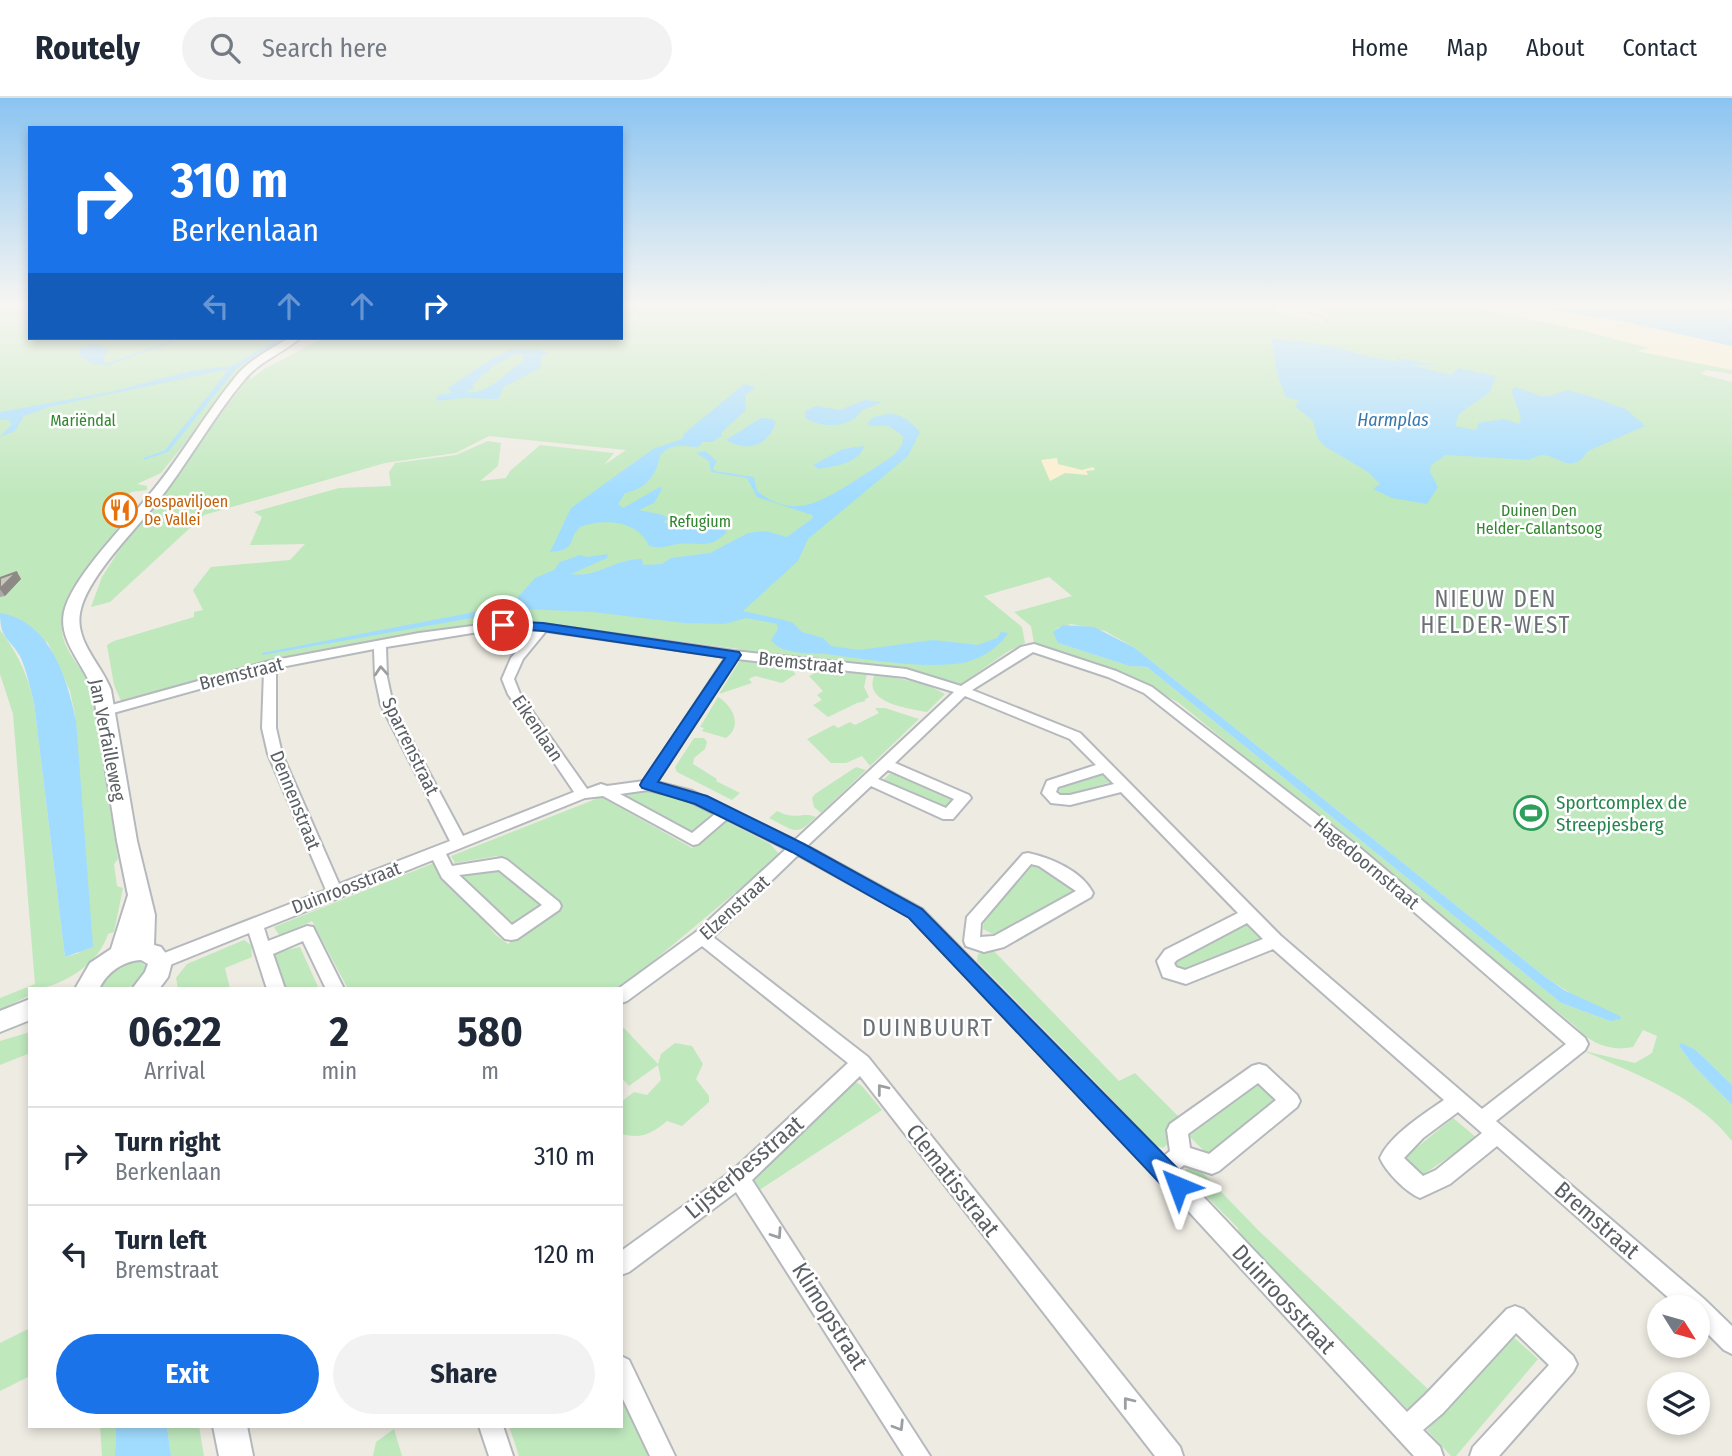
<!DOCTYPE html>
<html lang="en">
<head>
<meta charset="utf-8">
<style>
	body { margin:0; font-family:"Fira Sans Condensed",sans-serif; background:#f2f2f3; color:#1f2937; height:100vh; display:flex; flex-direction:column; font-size:26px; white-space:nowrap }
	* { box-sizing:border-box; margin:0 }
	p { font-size:23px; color:#747a83 }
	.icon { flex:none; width:38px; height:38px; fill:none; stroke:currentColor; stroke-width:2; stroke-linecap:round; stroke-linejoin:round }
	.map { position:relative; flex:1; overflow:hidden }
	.side { position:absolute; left:28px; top:889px; width:595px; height:441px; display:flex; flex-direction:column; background:#fff; border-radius:0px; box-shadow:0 4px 10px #0003 }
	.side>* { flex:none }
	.top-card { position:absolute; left:28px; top:28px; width:595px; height:214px; border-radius:0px; box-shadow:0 4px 10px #0003; background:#1a73e8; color:#fff; overflow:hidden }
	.needle { width:46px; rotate:127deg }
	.tools { position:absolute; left:1647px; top:1197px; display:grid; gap:14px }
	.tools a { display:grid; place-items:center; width:63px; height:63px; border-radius:50%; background:#fff; box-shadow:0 4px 10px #0003; font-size:35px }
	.pin { position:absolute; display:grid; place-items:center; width:60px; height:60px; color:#fff; margin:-30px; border:4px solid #fff; border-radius:50%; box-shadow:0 2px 7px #0007 }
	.me { position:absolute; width:77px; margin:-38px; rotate:316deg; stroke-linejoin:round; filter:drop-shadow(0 0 5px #0008) }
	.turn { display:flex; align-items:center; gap:24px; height:147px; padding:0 28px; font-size:32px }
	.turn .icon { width:91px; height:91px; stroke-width:2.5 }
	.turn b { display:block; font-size:49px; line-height:60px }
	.lanes { display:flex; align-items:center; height:66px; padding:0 28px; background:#0003; justify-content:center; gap:35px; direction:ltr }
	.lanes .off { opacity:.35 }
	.eta { display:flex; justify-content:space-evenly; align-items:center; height:119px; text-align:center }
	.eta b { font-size:42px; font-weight:700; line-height:49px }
	.cta { display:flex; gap:14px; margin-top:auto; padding:14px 28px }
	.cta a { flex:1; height:80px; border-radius:42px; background:#1a73e8; color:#fff; font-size:28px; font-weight:700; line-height:80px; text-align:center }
	.cta a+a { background:#f2f2f3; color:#1f2937 }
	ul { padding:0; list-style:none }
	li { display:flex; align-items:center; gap:21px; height:98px; padding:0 28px; border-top:2px solid #e0e1e3 }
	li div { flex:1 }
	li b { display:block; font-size:26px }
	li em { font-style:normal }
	header { display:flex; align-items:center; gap:42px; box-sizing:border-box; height:98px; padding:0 35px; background:#fff; border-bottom:2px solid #e0e1e3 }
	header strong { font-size:33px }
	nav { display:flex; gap:38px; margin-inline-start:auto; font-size:24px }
	.search { width:490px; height:63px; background:#f2f2f3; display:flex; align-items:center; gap:18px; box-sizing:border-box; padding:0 24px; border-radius:38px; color:#747a83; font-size:26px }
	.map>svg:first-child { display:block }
	.green { fill:#bfe8bd; fill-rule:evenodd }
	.sand { fill:#fcefcf }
	.water { fill:#a1dcff; fill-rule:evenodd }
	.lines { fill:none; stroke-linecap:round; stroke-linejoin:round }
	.stream { stroke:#a1dcff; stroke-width:2 }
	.minor-casing { stroke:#b5b9bd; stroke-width:4 }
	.tertiary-casing { stroke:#b5b9bd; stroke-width:4 }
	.minor { fill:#fff; fill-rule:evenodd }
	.tertiary { fill:#fff; fill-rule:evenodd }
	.wall { fill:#ada9a4 }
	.shaded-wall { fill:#8d8a86 }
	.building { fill:#c9c5bf; stroke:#8d8a86; stroke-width:2 }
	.oneway { stroke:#9c9fa2 }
	.route { fill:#1a73e8; stroke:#114b97; stroke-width:2 }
	.labels { text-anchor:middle; stroke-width:5; stroke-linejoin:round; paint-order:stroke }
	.far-park-label { font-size:16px; fill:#31862f; stroke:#fff }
	.far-food-label { font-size:16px; fill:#c56008; stroke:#fff; text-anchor:start }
	.far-water-label { font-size:18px; font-style:italic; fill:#3678ae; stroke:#fff }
	.street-label { font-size:19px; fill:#5a5f64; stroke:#fff }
	.leisure-label { font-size:19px; fill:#27864d; stroke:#fff; text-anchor:start }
	.quarter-label { font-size:23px; letter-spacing:2px; fill:#6b7176; stroke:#fff }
	.near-street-label { font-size:23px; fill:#5a5f64; stroke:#fff }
	.near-neighbourhood-label { font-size:24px; letter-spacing:2px; fill:#6b7176; stroke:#fff }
</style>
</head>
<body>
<header>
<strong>Routely</strong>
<div class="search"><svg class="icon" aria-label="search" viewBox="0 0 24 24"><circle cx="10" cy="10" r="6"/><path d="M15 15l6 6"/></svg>Search here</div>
<nav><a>Home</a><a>Map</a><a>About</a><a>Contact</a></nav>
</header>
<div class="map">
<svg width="1732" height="1358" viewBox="0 0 1732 1358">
	<rect width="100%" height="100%" fill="#eeebe2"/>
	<path class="green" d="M0,209H30V240H288L222,299L161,375L137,386L147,388V392L131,394L112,416L130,414C109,447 53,497 63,539C68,559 87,574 92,596L118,761L114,766L117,788L123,790L114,834L108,836C99,866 60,891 30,891V897L0,912V900L35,886L13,616L0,576V532C18,556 27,575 34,605L65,859L79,855L76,622L70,593L48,545L0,520Z
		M621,209H1477L1577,231L1732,272V276L1706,272L1701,276L1732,284V987L1696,952L1679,948L1693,967L1732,1007V1043C1697,997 1634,976 1584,953L1635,965L1652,955L1657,938L1643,932L1633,949C1610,954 1590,945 1575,928L1179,605L1131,578L1034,545L1031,528L1014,514L1072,498L1049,479L984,498L1022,529L1025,545L1007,554L961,586L906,573L750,555L739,553L740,551L533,524L479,526L241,572L128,603H121L114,587L107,547L114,543L194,519V514L203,512L193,492L211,469L290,462L305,446L250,447L262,419L254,414L339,390L391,388L389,374L395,365L456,357L488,343L501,345L498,368L480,383L506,380L510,373L540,347L614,355L604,367L626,352L489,338L456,355L385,365L204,417L110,504L91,509L102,479L118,454L251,276L250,282L264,271L323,240H621ZM1071,526L1105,533L1135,550L1544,878C1566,894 1590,904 1610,923L1561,905L1147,569L1129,568L1058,545L1057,530Z
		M745,562L787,568L796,576L782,585L755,578L749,581L752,585L719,596L739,564Z
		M819,573L867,576L864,589L869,599L864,602L866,603L857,605L828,619L813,607L822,602L817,597L823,593L809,578Z
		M875,576L926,586L945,596L927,614C908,610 861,605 875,576Z
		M718,599C733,608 743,628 726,640L702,633L704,630L700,629Z
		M875,610H885L919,621L870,668L862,658L846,665H831L807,641L834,627L838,630L850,624L855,627L879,615Z
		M694,640H704L707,644L705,651L694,660L693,666L717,681L716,683L740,695L732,702L677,674L675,669Z
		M856,669L866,672L821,715L814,709L812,700L815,696Z
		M1105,673L1114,683L1065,698L1056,696L1057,688Z
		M892,674L956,701L947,712L882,683Z
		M642,691L662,693L711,715V720L690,734L617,694Z
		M601,699L692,750L725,722L770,746L780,757L620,891H348L312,823L289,835L279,837L274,829L434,765L496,837L508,846L563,809L497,758L455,765L451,758Z
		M777,713C797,723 802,713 816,719C795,740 794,732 769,720Z
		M1033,766L1043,768L1075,789L1077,796L996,838L983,831L984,821Z
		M497,771L541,806L513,825L458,778Z
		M1250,824L1265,839L1194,873L1185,874L1176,866L1177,859L1189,851Z
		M244,842L251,847L252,859L225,870L230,891H178L176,880L187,866Z
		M300,849L319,891H283L269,856Z
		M992,851L1119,983L1135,975L1181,1021L1171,1043L1163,1050L1152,1046L1106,995L977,863L978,856Z
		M131,863H138L146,868C146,892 119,891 102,891L100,888L109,872Z
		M623,929L658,966L661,956L675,945L692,948L703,966L696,981L709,998V1004L682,1028L667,1023C651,1036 642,1041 621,1036V1004L634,994L647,997L661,982L658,967L629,988L621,979Z
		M30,934V955L0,967V943Z
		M852,982L862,988L882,1012L753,1096L750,1082Z
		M1254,984L1279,1002L1209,1058L1185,1034Z
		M1453,1020L1477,1040L1421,1078L1404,1060Z
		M1186,1071H1199L1259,1133L1428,1291L1409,1313L1239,1139L1238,1130L1199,1091L1192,1089L1183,1079Z
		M30,1230V1278L0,1293V1245Z
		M1511,1237L1538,1261L1456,1358H1451L1427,1332Z
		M621,1300L648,1358H519L509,1328H621Z
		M100,1328H116L115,1358H102Z
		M167,1328H199L204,1358H171Z
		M394,1331L402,1358H373L376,1344Z"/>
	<path class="sand" d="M1274,209H1316L1335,220C1325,220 1318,214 1308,214L1310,218H1318L1325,225L1276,214Z
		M1472,209H1533L1622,223L1732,248V272L1637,253L1650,250L1577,231Z
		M1057,360L1058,366L1082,372L1093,369L1095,372L1086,373L1088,377L1065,375L1050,383L1041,362Z"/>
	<path class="water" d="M1533,209H1732V248L1622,223Z
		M1271,240L1331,248L1370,259L1401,264L1396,260L1438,267H1411L1451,277L1459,270L1496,278L1490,294L1459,316L1455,328L1476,332L1478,325L1504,321L1519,326L1521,320L1511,292L1516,289L1541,298H1551L1566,292L1590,298L1626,311L1645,328L1588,353C1571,379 1559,356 1540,357C1540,358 1530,361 1529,362L1446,357L1431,367L1430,374L1438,389L1427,406L1392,400L1373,391L1380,386L1368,374L1326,349L1318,341L1313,323L1295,308L1300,303L1286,299L1278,279Z
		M277,241L281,242L236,271L168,354L144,362L143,360L164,353L229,271L49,309L24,318L15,333L0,339L12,326L8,322H0V314L5,313L110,294L191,273L232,268Z
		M92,245L108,251L103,262L106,267L92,266L80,258V250Z
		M513,251H537L548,255L542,260L540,270L504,289L498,301L464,300L435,303L438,297L452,295L448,290L493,260ZM523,256V263C506,273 489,298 466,294L474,290L473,287L484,275L491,274L489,271C499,266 512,255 523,256Z
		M744,286L756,289L745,297L746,312L721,335L722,338L712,344H703L698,349C683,348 673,344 660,357C657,377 646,391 625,395L618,406L623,410L660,389L662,391L654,405L639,412L663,417L669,421L664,423L665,425L680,426L686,421L724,431L727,434C708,453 700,443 678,446C667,448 662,451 649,448C638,422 603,420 580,429C566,443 578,452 550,454L571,410L653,351L682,341L685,335Z
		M865,302L882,304L861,313C851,331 821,330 805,320V313L816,308L840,312Z
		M887,316C903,316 910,323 920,334L908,358L808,441L798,463L743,513L784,522L793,525L802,534L823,540L831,548L859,552L933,542L978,547L997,540L1001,534L1008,535C998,552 974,565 954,566C915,570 865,561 826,556C812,555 797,556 783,551C778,549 774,546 771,542L778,531L777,526L746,520L725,526L684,525L592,514L523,511L263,557L262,555L511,507L535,480L554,472L560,464L580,457L587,459L608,456L607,460L571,476C597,480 617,460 642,461L643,467L662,466L671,460L710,455L748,435L766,433L787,439L813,420L812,417L757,399L747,380L711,374L709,363L696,355L705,353L717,363L713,370L715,373L754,379L757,393C792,422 821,404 853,384C867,374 881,367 895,356L902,347L903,338L889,328H869L868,324L874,319Z
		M761,320L772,321L776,324C768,348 747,355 726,342Z
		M864,348C860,365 835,368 819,371L813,367L843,351Z
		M0,515C50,523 67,580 76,622L93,849L65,859L34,605C30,589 27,575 21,560C10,539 0,543 0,515Z
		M1063,527L1094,529L1135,550L1544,878L1564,892L1620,918L1621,921L1610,923L1561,905L1147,569L1129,568L1058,545L1053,534Z
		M1681,945L1696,952L1732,987V1007L1693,967L1679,948Z
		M116,1328H167L171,1358H115Z"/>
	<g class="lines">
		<path class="stream" d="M106,267L176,242"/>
		<g class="minor-casing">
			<path id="minor" d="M503,524L543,526L734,553L906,571L961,588L1021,549L1034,546L1116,573L1152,589L1360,750L1585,940L1588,946L1585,952L1496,1023L1704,1201L1732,1228V1256L1724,1252L1698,1226V1209H1679L1497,1048L1450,1086L1420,1100C1406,1094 1386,1074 1380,1060C1390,1037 1424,1016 1444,1002L1273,851L1186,886L1163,879L1157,863L1165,852L1238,815L1121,694L1070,707L1051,705L1042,695L1047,683L1096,667L1070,641L965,598L895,665L969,697L971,700L953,721H943L871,688L807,748L922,811L1164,1058L1170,1053L1167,1032L1170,1026L1252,968L1259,966L1266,968L1297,997L1300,1003L1297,1009L1219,1073L1212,1076L1184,1067L1178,1072L1407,1314L1425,1297L1507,1211L1515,1208L1523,1211L1573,1258L1577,1266L1573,1274L1499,1358H1470L1473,1349L1549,1267L1516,1235L1443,1315L1423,1332L1440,1349L1443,1358H1414L1156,1078L910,819L798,757L713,839L868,959L1180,1349L1183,1358H1155L860,978L752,1082L930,1358H904L736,1094L629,1174L621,1177V1153L732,1073L848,965L702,848L627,903L621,905V891H618L696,834L786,751L727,721L698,746L693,747L603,698L585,700L446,756L452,768L502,760L507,762L559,804L561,808L559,812L517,841L511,842L505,841L442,780L433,762L264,830L268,843L307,828L313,829L344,891H326L303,843L273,856L285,891H267L249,835L160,871L154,869L152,864L154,859L326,792L268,656L262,630L264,573L106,617L101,616L100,613L101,610L270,563L419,535ZM503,530L534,532L511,560L502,581L508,596L574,694L463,738L393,607L387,579L386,549ZM546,533L726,559L644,683L607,688L601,686L587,691L520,596L514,581L523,561ZM374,551L375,579L381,607L450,743L339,786L282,656L276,630V570ZM1033,554L1108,579L1144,595L1350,758L1566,946L1482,1011L1281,838L1080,635L972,592ZM737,561L905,579L954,594L795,742L692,693L657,684ZM888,672L954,701L946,710L878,681ZM1103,675L1114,686L1070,697H1060L1056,694L1058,689ZM648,692L683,700L715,716L692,735L620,696ZM499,772L542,807L512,827L459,777ZM1247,825L1263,841L1185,872L1176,869L1174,865L1177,862ZM1258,985L1276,1002L1209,1056L1190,1050L1188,1036ZM1458,1014L1482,1035L1436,1072L1423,1078L1404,1060L1423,1040Z
				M1028,755C1051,760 1082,773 1093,795L1091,799L1004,849L984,854L966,848L964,843L967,819L1023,756ZM1031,766L1039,768L1076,793L994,838L980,839L981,825Z
				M621,1258L629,1262L675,1358H650L621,1297Z
				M479,1328H503L513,1358H489Z"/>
		</g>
		<g class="tertiary-casing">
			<path id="tertiary" d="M289,240H300C283,255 260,263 245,281C212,320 187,367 155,407C134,433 85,482 80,515C75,544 101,566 111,592L137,743L155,817L154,847L161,849L172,864L168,879L159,891H132L145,874L148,866L141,862C123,863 107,874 99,891H75L90,865L111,851L128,797L117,743L93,592C84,566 58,543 64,514C72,480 122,430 145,402C179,363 204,317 237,277C251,261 271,251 289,240Z
				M30,901V922L0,934V913Z
				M213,1328H247L253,1358H219Z"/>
		</g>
		<use href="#minor" class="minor"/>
		<use href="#tertiary" class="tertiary"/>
	</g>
	<path class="wall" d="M17,474L21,481L5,498L0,499V480Z"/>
	<path class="shaded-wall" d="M17,474L21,481L5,498L0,491Z"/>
	<path class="building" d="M17,474L0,491V480Z"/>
	<defs><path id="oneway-chevron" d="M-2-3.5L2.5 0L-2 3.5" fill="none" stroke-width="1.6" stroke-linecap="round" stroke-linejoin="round" transform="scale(1.75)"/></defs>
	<g class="oneway">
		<use href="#oneway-chevron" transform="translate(381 573) rotate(-94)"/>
		<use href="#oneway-chevron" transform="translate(882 991) rotate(-128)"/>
		<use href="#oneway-chevron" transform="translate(777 1136) rotate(56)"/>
		<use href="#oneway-chevron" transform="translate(1128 1304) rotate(-128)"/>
		<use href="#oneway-chevron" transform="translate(899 1328) rotate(58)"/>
	</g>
	<linearGradient id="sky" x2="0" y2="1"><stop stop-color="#8bc4f1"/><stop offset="0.52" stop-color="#f7f6f2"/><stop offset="1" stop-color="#f7f6f2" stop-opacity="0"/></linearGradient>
	<rect width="1732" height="399" fill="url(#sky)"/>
	<path class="route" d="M503,523L543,525L739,554L741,557L658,684L707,698L804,746L922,811L1187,1080L1190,1088L1187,1096L1178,1099L1170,1096L909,820L792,754L695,706L642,690L640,687L642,683L725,560L543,533L498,530L496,527Z"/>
	<defs>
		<g id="restaurant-ring" transform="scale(1.75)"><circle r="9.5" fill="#fff" stroke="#e8710a" stroke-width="1.5"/><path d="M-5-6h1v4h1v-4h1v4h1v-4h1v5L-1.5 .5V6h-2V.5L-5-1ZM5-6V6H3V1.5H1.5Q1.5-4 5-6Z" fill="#e8710a"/></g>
		<g id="stadium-ring" transform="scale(1.75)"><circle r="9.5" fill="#fff" stroke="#2e9e5b" stroke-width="1.5"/><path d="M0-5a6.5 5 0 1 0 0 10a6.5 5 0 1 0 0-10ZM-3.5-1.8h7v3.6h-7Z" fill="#2e9e5b"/></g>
	</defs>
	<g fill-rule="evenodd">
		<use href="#restaurant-ring" x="120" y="412"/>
		<use href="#stadium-ring" x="1531" y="715"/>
	</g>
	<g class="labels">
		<g class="far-park-label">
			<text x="83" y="328">Mariëndal</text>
			<text x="1539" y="418">Duinen Den<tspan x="1539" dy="18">Helder-Callantsoog</tspan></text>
			<text x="700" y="429">Refugium</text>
		</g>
		<g class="far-food-label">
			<text x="144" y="409">Bospaviljoen<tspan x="144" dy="18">De Vallei</tspan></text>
		</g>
		<g class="far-water-label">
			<text x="1393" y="328">Harmplas</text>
		</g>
		<g class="street-label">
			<text transform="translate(801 564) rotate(6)" y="7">Bremstraat</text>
			<text transform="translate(241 575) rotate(-14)" y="7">Bremstraat</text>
			<text transform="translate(538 630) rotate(56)" y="7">Eikenlaan</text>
			<text transform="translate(108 642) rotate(79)" y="7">Jan Verfailleweg</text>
			<text transform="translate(411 648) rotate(64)" y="7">Sparrenstraat</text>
			<text transform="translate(296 702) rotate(68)" y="7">Dennenstraat</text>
			<text transform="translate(1367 765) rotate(40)" y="7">Hagedoornstraat</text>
			<text transform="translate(346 789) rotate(-21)" y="7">Duinroosstraat</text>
			<text transform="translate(734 809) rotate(-42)" y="7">Elzenstraat</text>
		</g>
		<g class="leisure-label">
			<text x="1556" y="711">Sportcomplex de<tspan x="1556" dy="22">Streepjesberg</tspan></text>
		</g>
		<g class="quarter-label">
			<text x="1496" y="509">NIEUW DEN<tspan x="1496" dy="26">HELDER-WEST</tspan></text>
		</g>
		<g class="near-street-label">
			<text transform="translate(744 1069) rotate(-40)" y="8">Lijsterbesstraat</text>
			<text transform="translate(953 1082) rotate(52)" y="8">Clematisstraat</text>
			<text transform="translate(1597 1122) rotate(41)" y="8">Bremstraat</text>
			<text transform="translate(1284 1201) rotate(47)" y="8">Duinroosstraat</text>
			<text transform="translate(830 1218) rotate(58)" y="8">Klimopstraat</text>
		</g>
		<g class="near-neighbourhood-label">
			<text x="928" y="938">DUINBUURT</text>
		</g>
	</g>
</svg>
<div class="tools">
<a><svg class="needle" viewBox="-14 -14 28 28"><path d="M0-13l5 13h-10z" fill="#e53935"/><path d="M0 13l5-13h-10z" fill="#747a83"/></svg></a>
<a><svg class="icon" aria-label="layers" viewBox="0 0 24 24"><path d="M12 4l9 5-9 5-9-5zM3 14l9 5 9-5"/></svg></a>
</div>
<div class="pin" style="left:503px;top:527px;background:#d93025"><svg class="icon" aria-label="arrive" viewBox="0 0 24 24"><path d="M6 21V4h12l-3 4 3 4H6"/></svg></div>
<svg class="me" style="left:1178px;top:1088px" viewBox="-20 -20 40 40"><path d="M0-17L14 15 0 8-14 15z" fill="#1a73e8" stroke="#fff" stroke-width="4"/></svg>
<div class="top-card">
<div class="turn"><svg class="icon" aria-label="right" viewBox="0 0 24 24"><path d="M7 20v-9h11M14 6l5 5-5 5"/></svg><div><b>310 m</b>Berkenlaan</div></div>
<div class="lanes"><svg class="icon off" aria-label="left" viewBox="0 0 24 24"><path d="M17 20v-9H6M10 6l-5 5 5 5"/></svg><svg class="icon off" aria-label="ahead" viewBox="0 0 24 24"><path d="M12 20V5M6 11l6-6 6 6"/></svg><svg class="icon off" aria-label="ahead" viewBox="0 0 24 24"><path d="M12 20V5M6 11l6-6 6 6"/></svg><svg class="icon" aria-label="right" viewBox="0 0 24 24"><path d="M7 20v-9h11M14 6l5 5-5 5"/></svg></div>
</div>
<section class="side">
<div class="eta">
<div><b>06:22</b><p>Arrival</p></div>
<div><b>2</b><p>min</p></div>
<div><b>580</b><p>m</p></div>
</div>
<ul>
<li><svg class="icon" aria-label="right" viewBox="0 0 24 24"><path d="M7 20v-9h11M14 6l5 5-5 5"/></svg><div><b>Turn right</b><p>Berkenlaan</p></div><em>310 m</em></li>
<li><svg class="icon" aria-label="left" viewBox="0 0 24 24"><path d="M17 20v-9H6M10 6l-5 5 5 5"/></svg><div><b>Turn left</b><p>Bremstraat</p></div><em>120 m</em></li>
</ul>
<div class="cta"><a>Exit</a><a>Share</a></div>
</section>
</div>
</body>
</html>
